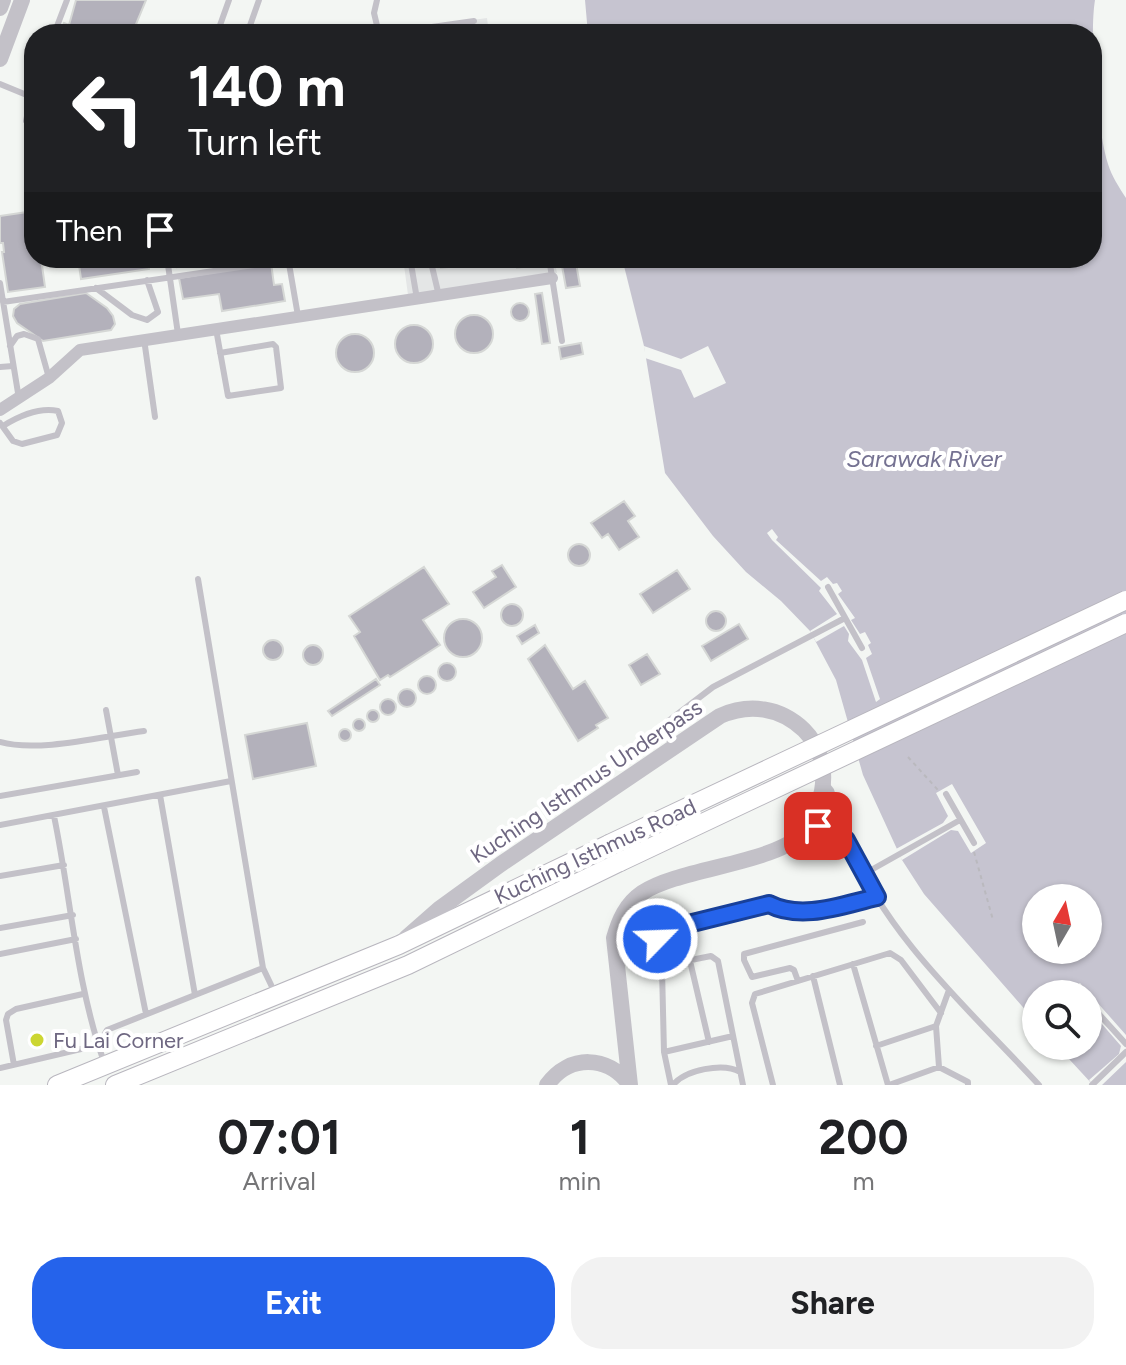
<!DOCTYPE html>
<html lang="en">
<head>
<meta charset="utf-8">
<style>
	body { margin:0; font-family:Figtree,sans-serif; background:#f2f2f2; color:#202124; height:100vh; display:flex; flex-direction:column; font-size:30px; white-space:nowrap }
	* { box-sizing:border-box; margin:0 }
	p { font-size:26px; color:#757577 }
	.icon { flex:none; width:44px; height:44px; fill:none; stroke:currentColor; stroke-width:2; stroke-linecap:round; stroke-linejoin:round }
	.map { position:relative; height:1085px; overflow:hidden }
	.sheet { display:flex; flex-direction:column; background:#fff; flex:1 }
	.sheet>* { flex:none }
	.top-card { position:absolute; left:24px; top:24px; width:1078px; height:244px; border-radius:32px; box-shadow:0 2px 6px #0004; background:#202124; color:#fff; overflow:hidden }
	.needle { width:52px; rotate:9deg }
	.buttons { position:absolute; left:1022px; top:884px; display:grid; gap:16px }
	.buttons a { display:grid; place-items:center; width:80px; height:80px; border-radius:50%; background:#fff; box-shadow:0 2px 6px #0004; font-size:40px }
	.pin { position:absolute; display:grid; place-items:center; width:68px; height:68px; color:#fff; margin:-34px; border-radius:16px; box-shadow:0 4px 12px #0006 }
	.me { position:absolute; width:88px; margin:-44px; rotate:66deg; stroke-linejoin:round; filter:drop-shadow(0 0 6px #0008) }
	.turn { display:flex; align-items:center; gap:28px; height:168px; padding:0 32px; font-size:36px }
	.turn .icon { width:104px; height:104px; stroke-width:2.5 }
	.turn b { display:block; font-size:56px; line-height:68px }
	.then { display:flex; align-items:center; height:76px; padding:0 32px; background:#0003; gap:16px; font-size:30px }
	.eta { display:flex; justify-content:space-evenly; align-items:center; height:136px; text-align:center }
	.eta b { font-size:48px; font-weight:700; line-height:56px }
	.primary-button { display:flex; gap:16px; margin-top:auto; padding:16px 32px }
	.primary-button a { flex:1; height:92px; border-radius:32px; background:#2563eb; color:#fff; font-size:32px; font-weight:700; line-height:92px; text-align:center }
	.primary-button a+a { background:#f2f2f2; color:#202124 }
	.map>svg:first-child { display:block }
	.built { fill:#e4e6e6 }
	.water { fill:#c6c4d0; fill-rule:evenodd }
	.pier { fill:#f3f6f3 }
	.building { fill:#b3b1bb; stroke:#d5d7d5; stroke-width:2 }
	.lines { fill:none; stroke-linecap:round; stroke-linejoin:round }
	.secondary-casing { stroke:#b8b6be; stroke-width:20 }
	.path { stroke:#bab9be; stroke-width:2; stroke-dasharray:4 4; stroke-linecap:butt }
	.service { stroke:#c3c1c8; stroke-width:6 }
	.minor { stroke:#c3c1c8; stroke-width:12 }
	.tertiary { stroke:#c3c1c8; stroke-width:16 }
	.secondary { stroke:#fff; stroke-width:18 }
	.secondary-bridge-casing { stroke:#b8b6be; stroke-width:20; stroke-linecap:butt }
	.secondary-bridge { stroke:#fff; stroke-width:18 }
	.route-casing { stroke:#184099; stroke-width:20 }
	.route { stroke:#2563eb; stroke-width:14 }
	.poi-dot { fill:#ccd632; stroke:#fff; stroke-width:3 }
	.labels { text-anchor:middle; stroke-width:8; stroke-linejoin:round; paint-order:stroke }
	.street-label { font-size:22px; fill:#6e6781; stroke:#fff }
	.poi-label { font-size:22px; fill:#6e6781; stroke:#fff; text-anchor:start }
	.water-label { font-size:24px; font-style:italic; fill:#757292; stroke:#fff }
</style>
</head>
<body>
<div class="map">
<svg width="1126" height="1085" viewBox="0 0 1126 1085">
	<rect width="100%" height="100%" fill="#f3f6f3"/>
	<path class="built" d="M487,18L489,34H371Z
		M403,258H554L557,273L408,295Z"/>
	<path class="water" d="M585,0H1095C1089,37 1097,128 1108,164C1112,177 1119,187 1126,198V1085H1093L1057,1046H1088V994H1036V1022L924,894L902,860L863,775L836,680L810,631L781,601L746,572L713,536L665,473L644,346L622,258H1092V34H588ZM1036,898H1088V950H1036Z"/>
	<path class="pier" d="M644,346L681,359L708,346L726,383L694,398L681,370L645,358Z
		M772,529L778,537L776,540L821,581L827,577L833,584L837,583L842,591L838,594L855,618L851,620L860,634L865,632L871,643L868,645L872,654L866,658L880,699L876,702L862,660L848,641L849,634L844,626L816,642L810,631L837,614L819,591L821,588L772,540L767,533Z
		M952,784L986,843L971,853L958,831L951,830L902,860L896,849L943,823L948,816L936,793Z
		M1080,983L1126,1035V1062L1102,1085H1093L1089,1080L1119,1054L1121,1046L1088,1008V994H1075L1071,989Z"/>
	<path class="building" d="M76,0H146L132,34H103L87,28V34H60L64,23L69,25Z
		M34,211V258H41L45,287L8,292L2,252H4L3,243H0V216Z
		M78,258H148L149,269L81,279Z
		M176,258H236L177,267Z
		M440,258H473L474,264L441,268Z
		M515,258H530L531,266L517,268Z
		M271,263L274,285L282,284L285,301L222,311L219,294L183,299L179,278Z
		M576,263L580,286L566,288L562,266Z
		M86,293L107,308L113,316L115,324L111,330L43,341L17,323L13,316L14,309L20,304Z
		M542,293L550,343L542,344L535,294Z
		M511 312a9 9 0 1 1 18 0a9 9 0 1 1-18 0Z
		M455 334a19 19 0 1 1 38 0a19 19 0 1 1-38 0Z
		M395 344a19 19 0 1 1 38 0a19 19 0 1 1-38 0Z
		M336 353a19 19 0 1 1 38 0a19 19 0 1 1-38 0Z
		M581,343L583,354L561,359L559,347Z
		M624,501L635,516L628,521L639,537L619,550L608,534L602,538L591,523Z
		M568 555a11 11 0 1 1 22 0a11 11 0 1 1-22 0Z
		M502,565L516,587L484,608L473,592L496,577L492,571Z
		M424,567L449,604L423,620L440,645L390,677L388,675L380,680L354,636L360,632L349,616Z
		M677,570L690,589L653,613L640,594Z
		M501 615a11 11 0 1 1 22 0a11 11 0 1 1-22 0Z
		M706 621a10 10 0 1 1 20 0a10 10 0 1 1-20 0Z
		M444 638a19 19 0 1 1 38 0a19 19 0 1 1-38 0Z
		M739,624L748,639L711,661L702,646Z
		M535,625L539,633L522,644L517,636Z
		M263 650a10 10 0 1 1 20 0a10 10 0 1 1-20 0Z
		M545,645L573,689L585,681L608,718L596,725L598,728L578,741L528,659Z
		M303 655a10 10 0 1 1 20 0a10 10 0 1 1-20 0Z
		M647,654L660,674L641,685L629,665Z
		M438 672a9 9 0 1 1 18 0a9 9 0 1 1-18 0Z
		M418 685a9 9 0 1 1 18 0a9 9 0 1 1-18 0Z
		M376,679L380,685L332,716L328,711Z
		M398 698a9 9 0 1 1 18 0a9 9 0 1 1-18 0Z
		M380 707a8 8 0 1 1 16 0a8 8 0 1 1-16 0Z
		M367 716a6 6 0 1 1 12 0a6 6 0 1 1-12 0Z
		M353 725a6 6 0 1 1 12 0a6 6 0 1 1-12 0Z
		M307,723L316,766L253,779L245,735Z
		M339 735a6 6 0 1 1 12 0a6 6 0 1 1-12 0Z"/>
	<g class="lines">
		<g class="secondary-casing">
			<path id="secondary" d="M57,1085L399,945L609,844
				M115,1085L408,965L620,862"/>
		</g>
		<path class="path" d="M908,757L938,790
			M974,852L993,920"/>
		<path class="service" d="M377,0L374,13L379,34
			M54,34L67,0
			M229,34L221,32L219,28L229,0
			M247,34L259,0
			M383,34L474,21
			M0,84L34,98
			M31,97L26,121L34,126
			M167,258L178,334
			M288,258L298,316
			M410,258L417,299
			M430,258L439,296
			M549,258L562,341
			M0,283L19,399
			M96,288L132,315L147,320L158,312L147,280
			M3,302L288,260
			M216,329C220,352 224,374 228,396L281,388L276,347L273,344L220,353
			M144,339L155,417
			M10,346L17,336L24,334L38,339L49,378
			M0,367L13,366
			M0,423L13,441L22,444L57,435L62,423L58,411C39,407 19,416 3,426
			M198,579L263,968L274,991
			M828,587L862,648
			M106,710L118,775
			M0,742C38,753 104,736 144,731
			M675,742L654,732L713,687L845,618
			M827,785L831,790C837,807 841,827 848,843C889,940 969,1009 1039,1085
			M946,794L974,843
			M160,795L195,995
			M0,796L137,772
			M104,807L146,1014
			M54,816C71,898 76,983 104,1062
			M0,825L231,781
			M811,829C825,824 836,831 846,840
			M864,874L960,820
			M0,876L64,865
			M0,928L73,915
			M0,954L76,939
			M619,956L652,948L664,930L769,904C802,921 842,905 877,897
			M690,961L709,1042
			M853,964L888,1085
			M813,976L840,1085
			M798,981L794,970L790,968L752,977L744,960V954L863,922
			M1075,988L1081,994
			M1088,1002L1126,1044
			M936,1026L939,1067
			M876,1046L936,1026L949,990
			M664,1052L733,1036
			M14,1065L6,1020L8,1014L16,1009L83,994
			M0,1068L98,1045L107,1030L263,968
			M671,1085L664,1052L662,969L666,965L711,956L718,961L743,1085
			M673,1085C685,1070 723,1062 740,1072
			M773,1085L752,1003L755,994L890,953L901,960L941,1013
			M889,1085L939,1067L968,1082V1085
			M1092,1085L1126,1052"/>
		<path class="minor" d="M0,410L49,378L80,350L552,278"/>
		<path class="tertiary" d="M0,8L3,0
			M0,59L22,0
			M406,938L439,909L501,864L720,716C749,703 780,707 804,730C820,746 826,768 822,791C819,804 814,819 806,830C779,864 681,867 642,893C626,904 619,920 614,938L630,1085
			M547,1085C569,1054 608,1055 630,1085"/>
		<use href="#secondary" class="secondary"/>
		<g class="secondary-bridge-casing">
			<path id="secondary-bridge" d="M609,844L1126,600
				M620,862L1126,623"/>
		</g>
		<use href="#secondary-bridge" class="secondary-bridge"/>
	</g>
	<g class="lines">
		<g class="route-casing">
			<path id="route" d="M657,939L664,930L769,904C802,921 842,905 877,897L846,840L839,833L818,826"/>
		</g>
		<use href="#route" class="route"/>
	</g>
	<circle class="poi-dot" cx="37" cy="1040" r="8"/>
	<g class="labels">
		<g class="street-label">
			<text transform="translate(586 781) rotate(-34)" y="8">Kuching Isthmus Underpass</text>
			<text transform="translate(595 851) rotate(-25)" y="8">Kuching Isthmus Road</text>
		</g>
		<g class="poi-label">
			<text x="53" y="1048">Fu Lai Corner</text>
		</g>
		<g class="water-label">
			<text x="924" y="467">Sarawak River</text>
		</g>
	</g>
</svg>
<div class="buttons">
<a><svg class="needle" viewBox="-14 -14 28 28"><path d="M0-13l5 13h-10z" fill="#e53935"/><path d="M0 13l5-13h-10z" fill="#757577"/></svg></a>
<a><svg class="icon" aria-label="search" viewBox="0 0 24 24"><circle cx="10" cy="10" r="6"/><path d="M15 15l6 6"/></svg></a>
</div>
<div class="pin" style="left:818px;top:826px;background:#d93025"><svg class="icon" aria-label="arrive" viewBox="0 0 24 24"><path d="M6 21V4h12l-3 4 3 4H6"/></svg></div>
<svg class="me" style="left:657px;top:939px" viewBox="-20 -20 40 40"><circle r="17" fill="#2563eb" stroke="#fff" stroke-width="3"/><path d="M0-11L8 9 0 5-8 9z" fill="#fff"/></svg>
<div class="top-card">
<div class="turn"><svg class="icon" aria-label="left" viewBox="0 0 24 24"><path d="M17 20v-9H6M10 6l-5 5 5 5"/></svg><div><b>140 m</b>Turn left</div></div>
<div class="then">Then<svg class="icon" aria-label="arrive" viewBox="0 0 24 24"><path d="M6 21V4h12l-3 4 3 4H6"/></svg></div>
</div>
</div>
<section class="sheet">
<div class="eta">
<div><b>07:01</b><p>Arrival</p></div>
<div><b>1</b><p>min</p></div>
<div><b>200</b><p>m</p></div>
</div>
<div class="primary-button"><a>Exit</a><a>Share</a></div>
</section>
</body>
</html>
